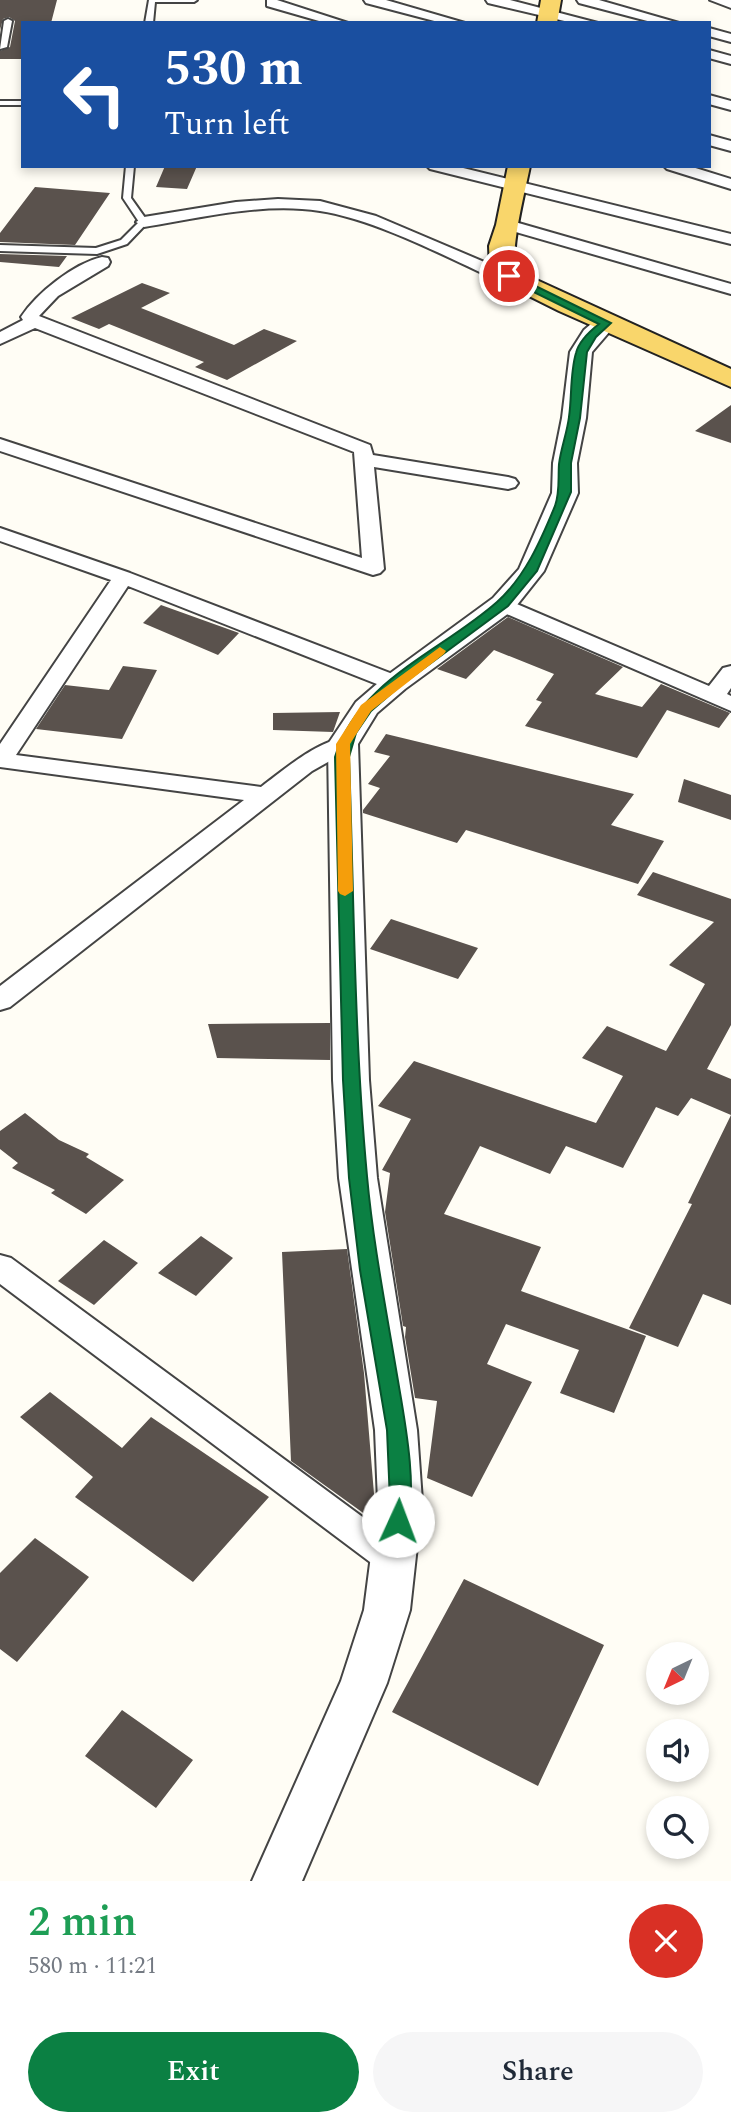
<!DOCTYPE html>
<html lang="en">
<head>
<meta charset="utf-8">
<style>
	body { margin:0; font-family:Spectral,serif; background:#f6f6f7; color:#1f2937; height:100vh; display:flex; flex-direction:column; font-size:26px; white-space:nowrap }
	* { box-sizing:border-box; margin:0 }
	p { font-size:23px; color:#747a83 }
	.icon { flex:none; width:38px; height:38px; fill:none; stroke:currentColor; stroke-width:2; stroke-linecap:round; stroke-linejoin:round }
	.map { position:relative; height:1881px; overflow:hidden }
	.panel { display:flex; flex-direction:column; background:#fff; flex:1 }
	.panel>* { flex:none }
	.hud { position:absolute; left:21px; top:21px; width:690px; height:147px; border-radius:0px; box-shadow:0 4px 10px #0003; background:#1a4fa0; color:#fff; overflow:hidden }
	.needle { width:46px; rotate:223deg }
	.buttons { position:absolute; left:646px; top:1642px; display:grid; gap:14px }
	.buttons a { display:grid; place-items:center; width:63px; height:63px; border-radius:50%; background:#fff; box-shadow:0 4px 10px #0003; font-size:35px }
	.pin { position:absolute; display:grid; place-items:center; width:60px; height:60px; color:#fff; margin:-30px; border:4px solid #fff; border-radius:50%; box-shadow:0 2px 7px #0007 }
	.me { position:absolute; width:77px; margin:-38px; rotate:2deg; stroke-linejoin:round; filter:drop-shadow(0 0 5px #0008) }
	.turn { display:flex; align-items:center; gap:24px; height:147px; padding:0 28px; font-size:32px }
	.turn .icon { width:91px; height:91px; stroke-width:2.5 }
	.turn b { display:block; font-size:49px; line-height:60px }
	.round { display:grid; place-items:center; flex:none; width:74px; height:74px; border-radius:37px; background:#f6f6f7 }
	.overview { display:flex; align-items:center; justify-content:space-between; height:119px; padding:0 28px }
	h1 { font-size:42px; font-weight:600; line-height:52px; color:#1e9e55 }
	.cta { display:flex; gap:14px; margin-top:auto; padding:14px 28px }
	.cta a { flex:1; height:80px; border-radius:42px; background:#0b8043; color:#fff; font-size:28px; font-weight:600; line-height:80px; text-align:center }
	.cta a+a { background:#f6f6f7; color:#1f2937 }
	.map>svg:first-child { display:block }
	.building { fill:#5a524d }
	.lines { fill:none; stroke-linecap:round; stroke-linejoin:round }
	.service-casing { stroke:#444; stroke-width:4 }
	.minor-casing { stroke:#444; stroke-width:4 }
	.tertiary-casing { stroke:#444; stroke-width:4 }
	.primary-casing { stroke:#222; stroke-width:4 }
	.service { fill:#fff; fill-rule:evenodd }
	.minor { fill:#fff; fill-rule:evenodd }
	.tertiary { fill:#fff; fill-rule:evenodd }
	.primary { fill:#f9d66b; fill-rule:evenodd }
	.route { fill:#0b8043; stroke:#07532c; stroke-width:2 }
	.slow { fill:#f59e0b }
</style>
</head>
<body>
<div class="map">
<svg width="731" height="1881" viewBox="0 0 731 1881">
	<rect width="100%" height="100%" fill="#fffdf5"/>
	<path class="building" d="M0,0H57L51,23H23V59H0V51L10,47L15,21L9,17L3,19L0,30Z
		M165,166H197L187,189L156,187Z
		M35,187L110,193L75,245L0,242V233Z
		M0,254L67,256L59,267L0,262Z
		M142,283L170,293L141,308L234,345L264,329L297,341L227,380L195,367L204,362L109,324L99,329L71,318Z
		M731,405V443L695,431Z
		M161,605L239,633L218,655L143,623Z
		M508,617L623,667L595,694L642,707L661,684L730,713L719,728L667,710L637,758L525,726L542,702L536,700L554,674L494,650L466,679L437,669Z
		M123,666L157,670L122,739L36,729L65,685L109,690Z
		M340,712L333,732L273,730V713Z
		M386,734L634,794L611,825L664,841L638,884L466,830L457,843L363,813V810L380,788L368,784L390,756L374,752Z
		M684,779L731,795V820L678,802Z
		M653,872L731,899V1025L707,1069L731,1079V1115L691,1098L678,1116L656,1107L623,1168L566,1146L550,1174L480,1146L444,1214L541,1247L521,1291L646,1336L614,1413L560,1393L579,1350L506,1324L487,1364L532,1382L472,1497L427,1478L437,1401L415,1398L405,1337L406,1327L403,1326L385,1212L390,1173L382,1170L411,1119L378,1106L414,1061L596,1123L623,1076L582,1058L607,1026L666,1051L705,984L669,965L714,922L637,895Z
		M391,919L478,948L458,979L370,949Z
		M330,1023V1060L217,1058L208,1024Z
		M25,1113L59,1140L89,1154L86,1157L124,1180L86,1214L51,1193L55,1190L12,1168L18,1163L0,1149V1131Z
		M731,1115V1305L703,1294L678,1347L629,1328L692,1204L688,1203Z
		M201,1236L233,1258L196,1296L158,1273Z
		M104,1240L138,1263L94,1305L58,1281Z
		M347,1249L364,1373L375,1506L373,1520L291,1461L282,1252Z
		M50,1392L122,1448L151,1417L269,1497L193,1582L75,1497L93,1477L20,1417Z
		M35,1538L89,1577L17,1662L0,1649V1573Z
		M464,1579L604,1645L538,1786L392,1712Z
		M122,1710L193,1760L156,1808L85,1756Z"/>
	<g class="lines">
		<g class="service-casing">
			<path id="service" d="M149,0H197L194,2H155L153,23H145Z
				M8,19L12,21L7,47L0,49L4,21Z
				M0,101H23V105H0Z
				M126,166H134L131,198L148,222L127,244L97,254L0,251V245L96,248L121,240L139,222L123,198Z"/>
		</g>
		<g class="minor-casing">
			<path id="minor" d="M267,0H277L348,23H326L267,6Z
				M364,0H386L465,23H442L366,3Z
				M486,0H510L598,23H573L488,3Z
				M577,0H599L679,23H655L579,3Z
				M710,0H731V8Z
				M709,28L731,34V42L709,36Z
				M709,50L731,56V64L709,58Z
				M709,95L731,101V110L709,104Z
				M709,135L731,141V151L709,145Z
				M427,166H455L731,234V244L430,169Z
				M664,166H689L731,179V189L667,169Z
				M278,199L320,201L376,216L522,278L525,282L522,286H510C454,261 379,220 320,211C262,202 201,218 144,227L136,222L144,217L236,202Z
				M508,220L731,284V294L502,228L500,225Z
				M102,257L108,258L110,262L108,266L58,296L39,316L370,445L373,455L508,477L515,479L518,483L515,487L508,489L374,467L384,569L380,573L373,575L0,451V439L362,558L354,452L35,328L0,344V332L23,320L21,317C37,293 73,264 102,257Z
				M0,528L130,573L403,678L406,683L403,688H387L128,586L16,755L261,787C281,772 326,733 351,739L355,744L351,749L312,771L10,1007L0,1010V986L244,800L0,767V744L111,580L0,541Z
				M503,598L709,686L723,668L731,666V688L727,694L731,696V711L495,609L492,604L495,599Z
				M0,1255L11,1258L406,1549L411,1560L406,1571L394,1576L382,1571L0,1284Z"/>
		</g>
		<g class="tertiary-casing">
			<path id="tertiary" d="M606,316L614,318L617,323L592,352L586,418L577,463L578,493L544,571L513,610L405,689L377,713L358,744L369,1080L377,1178L417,1430L422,1501L410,1610L387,1683L302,1881H252L341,1681L364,1610L378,1501L375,1430L339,1178L333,1080L328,744L356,702L385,677L493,598L519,569L552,493L553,463L562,418L570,352L584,330L598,318Z"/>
		</g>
		<g class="primary-casing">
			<path id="primary" d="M541,0H561L557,23H537Z
				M508,166H530C526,188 508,255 517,271L731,369V387L559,311L499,281L490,269L489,246L496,225Z"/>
		</g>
		<use href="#service" class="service"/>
		<use href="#minor" class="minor"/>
		<use href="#tertiary" class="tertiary"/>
		<use href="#primary" class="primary"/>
	</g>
	<path class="route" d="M509,273L611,323L596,337L587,352L580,418L571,463V492L537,571L508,606L400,686L371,711L356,733L349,757C354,896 354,1037 367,1176C373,1243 386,1309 397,1375C403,1411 420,1495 405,1527L398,1530L391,1527L388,1521L390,1501L387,1430L360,1270L349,1178L343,1080L335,757C357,681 442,651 497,602C525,577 541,540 555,506C560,492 558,479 559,464C561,448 567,433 569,417C572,397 570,373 576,353C579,341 590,331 599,324L505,278V274Z"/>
	<path class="slow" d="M440,647L446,651L444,654L371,711L350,744L353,891L345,896L340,894L338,891L336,744L361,705Z"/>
</svg>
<div class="buttons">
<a><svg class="needle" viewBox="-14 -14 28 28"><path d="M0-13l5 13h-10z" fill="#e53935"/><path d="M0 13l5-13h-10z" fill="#747a83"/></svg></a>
<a><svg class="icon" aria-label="sound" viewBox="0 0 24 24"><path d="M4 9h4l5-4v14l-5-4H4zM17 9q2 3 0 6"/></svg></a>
<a><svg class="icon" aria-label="search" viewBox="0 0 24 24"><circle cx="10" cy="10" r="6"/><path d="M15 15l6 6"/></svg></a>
</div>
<div class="pin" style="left:509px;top:276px;background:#d93025"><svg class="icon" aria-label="arrive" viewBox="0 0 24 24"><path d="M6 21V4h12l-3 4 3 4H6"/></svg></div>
<svg class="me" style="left:398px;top:1521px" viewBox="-20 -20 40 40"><circle r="19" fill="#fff"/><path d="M0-13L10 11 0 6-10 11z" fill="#0b8043"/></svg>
<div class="hud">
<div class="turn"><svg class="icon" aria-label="left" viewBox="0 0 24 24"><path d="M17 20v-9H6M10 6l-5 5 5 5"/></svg><div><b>530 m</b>Turn left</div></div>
</div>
</div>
<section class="panel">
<div class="overview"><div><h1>2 min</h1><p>580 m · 11:21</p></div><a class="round" style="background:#d93025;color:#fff"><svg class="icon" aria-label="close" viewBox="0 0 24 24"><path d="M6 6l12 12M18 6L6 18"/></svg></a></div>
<div class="cta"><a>Exit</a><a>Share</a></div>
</section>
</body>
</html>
